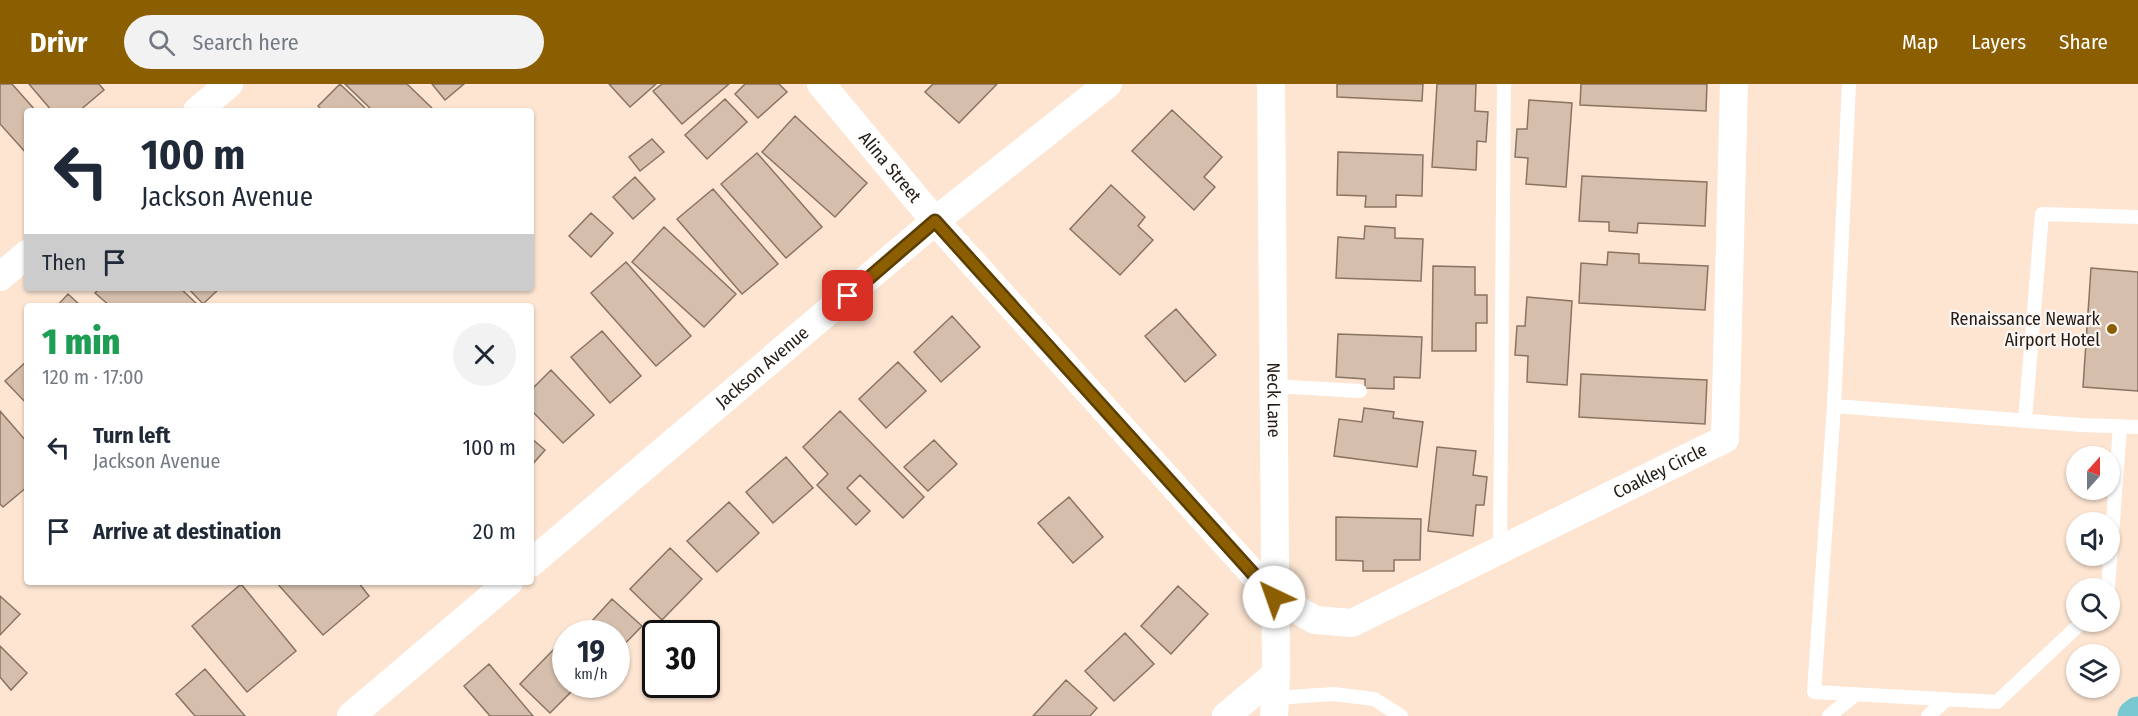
<!DOCTYPE html>
<html lang="en">
<head>
<meta charset="utf-8">
<style>
	body { margin:0; font-family:"Fira Sans Condensed",sans-serif; background:#f2f2f3; color:#1f2937; height:100vh; display:flex; flex-direction:column; font-size:22px; white-space:nowrap }
	* { box-sizing:border-box; margin:0 }
	p { font-size:20px; color:#747a83 }
	.icon { flex:none; width:33px; height:33px; fill:none; stroke:currentColor; stroke-width:2; stroke-linecap:round; stroke-linejoin:round }
	.map { position:relative; flex:1; overflow:hidden }
	.side { position:absolute; left:24px; top:219px; width:510px; height:282px; display:flex; flex-direction:column; background:#fff; border-radius:6px; box-shadow:0 2px 4px #0004 }
	.side>* { flex:none }
	.banner { position:absolute; left:24px; top:24px; width:510px; height:183px; border-radius:6px; box-shadow:0 2px 4px #0004; background:#fff; color:#1f2937; overflow:hidden }
	.needle { width:39px; rotate:21deg }
	.buttons { position:absolute; left:2066px; top:362px; display:grid; gap:12px }
	.buttons a { display:grid; place-items:center; width:54px; height:54px; border-radius:50%; background:#fff; box-shadow:0 2px 4px #0004; font-size:30px }
	.speed { position:absolute; left:552px; top:536px; display:flex; gap:12px; font-size:30px; font-weight:700; text-align:center }
	.speed>* { display:grid; place-content:center; width:78px; height:78px; border-radius:50%; background:#fff; box-shadow:0 2px 4px #0004; line-height:1 }
	.speed small { font-size:15px; font-weight:400 }
	.speed .limit { border:3px solid #111; border-radius:9px; background:#fff; color:#111 }
	.pin { position:absolute; display:grid; place-items:center; width:51px; height:51px; color:#fff; margin:-26px; border-radius:12px; box-shadow:0 3px 9px #0006 }
	.me { position:absolute; width:66px; margin:-33px; rotate:318deg; stroke-linejoin:round; filter:drop-shadow(0 0 4px #0008) }
	.turn { display:flex; align-items:center; gap:21px; height:126px; padding:0 18px; font-size:27px }
	.turn .icon { width:78px; height:78px; stroke-width:2.5 }
	.turn b { display:block; font-size:42px; line-height:51px }
	.then { display:flex; align-items:center; height:57px; padding:0 18px; background:#0003; gap:12px; font-size:22px }
	.round { display:grid; place-items:center; flex:none; width:63px; height:63px; border-radius:32px; background:#f2f2f3 }
	.head { display:flex; align-items:center; justify-content:space-between; height:102px; padding:0 18px }
	h1 { font-size:36px; font-weight:800; line-height:45px; color:#1e9e55 }
	ul { padding:0; list-style:none }
	li { display:flex; align-items:center; gap:18px; height:84px; padding:0 18px }
	li div { flex:1 }
	li b { display:block; font-size:22px }
	li em { font-style:normal }
	header { display:flex; align-items:center; gap:36px; box-sizing:border-box; height:84px; padding:0 30px; background:#8b5e01; color:#fff }
	header strong { font-size:28px }
	nav { display:flex; gap:33px; margin-inline-start:auto; font-size:21px }
	.search { width:420px; height:54px; background:#f2f2f3; display:flex; align-items:center; gap:15px; box-sizing:border-box; padding:0 21px; border-radius:33px; color:#747a83; font-size:22px }
	.map>svg:first-child { display:block }
	.building { fill:#d5beac; stroke:#897463; stroke-width:1.5 }
	.lines { fill:none; stroke-linecap:round; stroke-linejoin:round }
	.service { stroke:#fff; stroke-width:14 }
	.minor { stroke:#fff; stroke-width:28 }
	.primary { stroke:#7ac8cf; stroke-width:33 }
	.route-casing { stroke:#5a3d01; stroke-width:15 }
	.route { stroke:#8b5e01; stroke-width:10 }
	.poi-dot { fill:#8b5e01; stroke:#fbf6f3; stroke-width:2 }
	.labels { text-anchor:middle; stroke-width:4.5; stroke-linejoin:round; paint-order:stroke }
	.street-label { font-size:18px; fill:#241b14; stroke:#fbf6f3 }
	.poi-label { font-size:18px; fill:#241b14; stroke:#fbf6f3; text-anchor:end }
</style>
</head>
<body>
<header>
<strong>Drivr</strong>
<div class="search"><svg class="icon" aria-label="search" viewBox="0 0 24 24"><circle cx="10" cy="10" r="6"/><path d="M15 15l6 6"/></svg>Search here</div>
<nav><a>Map</a><a>Layers</a><a>Share</a></nav>
</header>
<div class="map">
<svg width="2138" height="632" viewBox="0 0 2138 632">
	<rect width="100%" height="100%" fill="#fde5d2"/>
	<path class="building" d="M0,0H12L36,27H27V70L0,40Z
		M29,0H99L104,6L79,27H52Z
		M340,0L368,27H323L318,22Z
		M345,0H407L435,27H373Z
		M432,0H464L445,16Z
		M609,0H656L630,23Z
		M662,0H729L682,40L653,7Z
		M745,0H779L787,8L758,34L735,10Z
		M933,0H997L959,39L925,8Z
		M1337,0H1423L1422,17L1337,13Z
		M1437,0H1476L1475,27L1488,28L1486,58L1477,57L1476,86L1432,83Z
		M1581,0H1707L1706,27L1580,21Z
		M725,15L747,38L707,75L685,51Z
		M1529,16L1572,19L1566,103L1526,100L1528,74L1515,73L1517,45H1527Z
		M1172,26L1222,73L1204,93L1215,103L1194,126L1132,67Z
		M795,32L867,99L835,133L762,68Z
		M652,55L664,68L640,87L629,73Z
		M1338,68L1423,71L1422,112L1396,111V123H1365L1366,112L1337,111Z
		M757,69L822,143L786,174L721,100Z
		M1582,92L1707,98L1705,142L1638,139L1637,149L1609,147V138L1579,137Z
		M635,93L655,115L633,135L613,113Z
		M1111,101L1145,133L1138,142L1153,156L1120,191L1070,145Z
		M713,105L778,180L742,210L677,135Z
		M591,129L613,149L591,173L569,152Z
		M1365,142L1395,144V154L1423,155L1421,197L1336,194L1338,153L1364,155Z
		M664,143L736,210L704,243L632,178Z
		M1608,168L1639,170V179L1708,182L1705,226L1579,219L1581,179L1607,181Z
		M626,178L691,252L656,282L591,209Z
		M1433,182L1475,183V211H1487V239H1476V267H1432Z
		M2091,184L2138,188V307L2083,303Z
		M100,204H180L199,222H110L95,209Z
		M188,204H220L203,220Z
		M68,210L81,222H57Z
		M1527,213L1572,217L1567,301L1527,298L1528,272L1515,271L1517,242H1525Z
		M1176,225L1216,271L1185,298L1145,252Z
		M952,232L980,263L941,298L914,268Z
		M602,247L641,292L610,319L571,273Z
		M1338,250L1422,253L1420,294L1394,293V305L1365,304V295L1336,293Z
		M27,277V320L5,297Z
		M898,278L926,307L886,344L859,315Z
		M551,286L594,331L563,359L531,326V306Z
		M1581,290L1707,296L1705,340L1579,333Z
		M1364,324L1394,328L1393,334L1423,338L1417,383L1334,372L1339,335L1362,338Z
		M0,327L27,358V403L3,423L0,420Z
		M840,327L924,413L903,434L860,391L847,404L870,427L856,441L817,401L828,390L803,363Z
		M531,354L545,366L531,382Z
		M934,356L957,380L928,407L904,383Z
		M1437,363L1476,367L1473,391L1487,393L1484,421H1476L1473,452L1428,447Z
		M786,373L813,404L773,439L746,408Z
		M1069,413L1103,453L1073,479L1038,439Z
		M729,418L759,449L717,488L687,457Z
		M1336,433L1421,435L1420,476H1394V487H1363V477L1336,476Z
		M670,464L702,495L662,536L630,505Z
		M276,498H358L369,512L323,551Z
		M241,500L296,567L247,608L192,542Z
		M1178,502L1208,530L1171,570L1141,542Z
		M0,512L20,530L0,551Z
		M612,515L642,542L616,569V549H581Z
		M1125,549L1154,580L1114,617L1085,587Z
		M0,562L27,589L11,606L0,593Z
		M557,562L566,570V600H579L550,629L520,600Z
		M489,580L533,632H490L464,602Z
		M205,585L245,632H195L176,610Z
		M1066,596L1097,624L1090,632H1033Z"/>
	<g class="lines">
		<path class="service" d="M1849,0L1834,322L2081,341L2138,343
			M1273,302L1360,307
			M1834,322L1814,608L1997,618L2083,537
			M2025,336L2042,130L2138,133
			M1500,465L1504,0
			M2108,504L2120,342
			M1275,614L1333,610L1374,615L1401,632
			M1829,632L1856,610
			M1928,632L1947,615"/>
		<g class="minor">
			<path id="s1" d="M821,0L935,137L1274,513L1315,536L1352,539L1725,355L1734,0"/>
			<path id="s2" d="M1271,0L1276,590L1274,632"/>
			<path d="M197,27L229,0"/>
			<path d="M0,193L27,170"/>
			<path id="s3" d="M531,479L935,137L1108,0"/>
			<path d="M351,632L509,498"/>
			<path d="M1226,632L1276,590"/>
		</g>
		<path class="primary" d="M2134,632L2138,629"/>
	</g>
	<g class="lines">
		<g class="route-casing">
			<path id="route" d="M848,212L935,137L1274,513"/>
		</g>
		<use href="#route" class="route"/>
	</g>
	<circle class="poi-dot" cx="2112" cy="245" r="6"/>
	<g class="labels">
		<g class="street-label">
			<text dy="6" stroke="none"><textPath href="#s1" startOffset="108">Alina Street</textPath></text>
			<text dy="6" stroke="none"><textPath href="#s3" startOffset="303">Jackson Avenue</textPath></text>
			<text dy="6" stroke="none"><textPath href="#s2" startOffset="316">Neck Lane</textPath></text>
			<text dy="6" stroke="none"><textPath href="#s1" startOffset="1112">Coakley Circle</textPath></text>
		</g>
		<g class="poi-label">
			<text x="2100" y="241">Renaissance Newark<tspan x="2100" dy="21">Airport Hotel</tspan></text>
		</g>
	</g>
</svg>
<div class="buttons">
<a><svg class="needle" viewBox="-14 -14 28 28"><path d="M0-13l5 13h-10z" fill="#e53935"/><path d="M0 13l5-13h-10z" fill="#747a83"/></svg></a>
<a><svg class="icon" aria-label="sound" viewBox="0 0 24 24"><path d="M4 9h4l5-4v14l-5-4H4zM17 9q2 3 0 6"/></svg></a>
<a><svg class="icon" aria-label="search" viewBox="0 0 24 24"><circle cx="10" cy="10" r="6"/><path d="M15 15l6 6"/></svg></a>
<a><svg class="icon" aria-label="layers" viewBox="0 0 24 24"><path d="M12 4l9 5-9 5-9-5zM3 14l9 5 9-5"/></svg></a>
</div>
<div class="speed"><div>19<small>km/h</small></div><div class="limit">30</div></div>
<div class="pin" style="left:848px;top:212px;background:#d93025"><svg class="icon" aria-label="arrive" viewBox="0 0 24 24"><path d="M6 21V4h12l-3 4 3 4H6"/></svg></div>
<svg class="me" style="left:1274px;top:513px" viewBox="-20 -20 40 40"><circle r="19" fill="#fff"/><path d="M0-13L10 11 0 6-10 11z" fill="#8b5e01"/></svg>
<div class="banner">
<div class="turn"><svg class="icon" aria-label="left" viewBox="0 0 24 24"><path d="M17 20v-9H6M10 6l-5 5 5 5"/></svg><div><b>100 m</b>Jackson Avenue</div></div>
<div class="then">Then<svg class="icon" aria-label="arrive" viewBox="0 0 24 24"><path d="M6 21V4h12l-3 4 3 4H6"/></svg></div>
</div>
<section class="side">
<div class="head"><div><h1>1 min</h1><p>120 m · 17:00</p></div><a class="round"><svg class="icon" aria-label="close" viewBox="0 0 24 24"><path d="M6 6l12 12M18 6L6 18"/></svg></a></div>
<ul>
<li><svg class="icon" aria-label="left" viewBox="0 0 24 24"><path d="M17 20v-9H6M10 6l-5 5 5 5"/></svg><div><b>Turn left</b><p>Jackson Avenue</p></div><em>100 m</em></li>
<li><svg class="icon" aria-label="arrive" viewBox="0 0 24 24"><path d="M6 21V4h12l-3 4 3 4H6"/></svg><div><b>Arrive at destination</b></div><em>20 m</em></li>
</ul>
</section>
</div>
</body>
</html>
